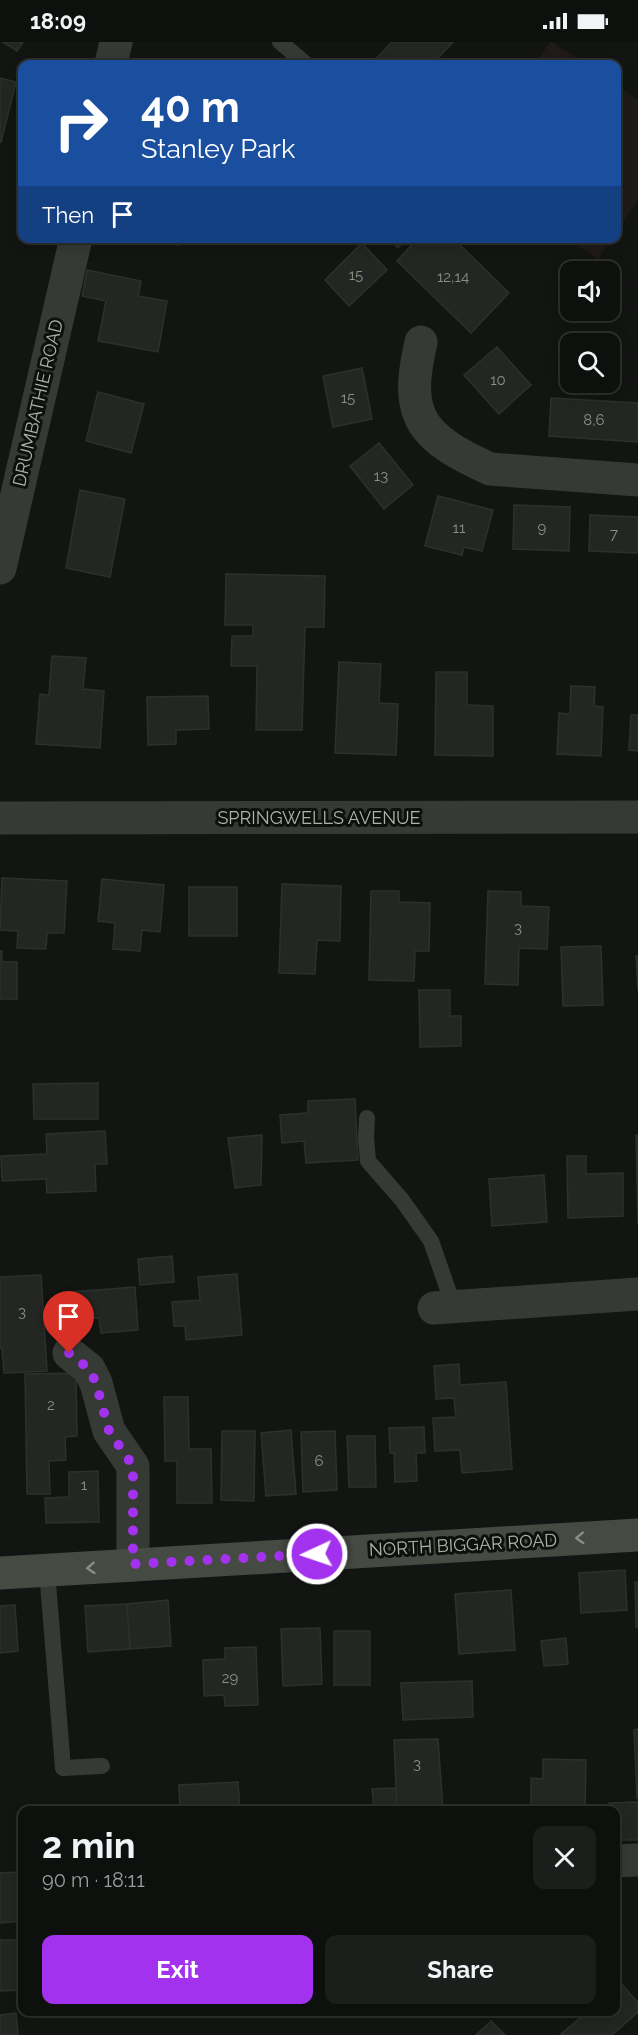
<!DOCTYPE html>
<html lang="en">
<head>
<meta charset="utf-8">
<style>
	body { margin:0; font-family:Raleway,sans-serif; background:#1c1e1c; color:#f1f3f6; height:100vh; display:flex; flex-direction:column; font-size:22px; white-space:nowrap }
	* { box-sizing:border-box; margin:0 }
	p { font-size:20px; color:#9b9d9e }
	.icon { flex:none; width:33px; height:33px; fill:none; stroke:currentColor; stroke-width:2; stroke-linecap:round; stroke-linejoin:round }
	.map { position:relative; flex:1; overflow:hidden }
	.side { position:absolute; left:18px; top:1764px; width:602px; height:210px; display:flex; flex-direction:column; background:#0e100e; border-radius:12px; box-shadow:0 3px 15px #0003,0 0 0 2px #2e302e }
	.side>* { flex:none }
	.banner { position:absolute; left:18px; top:18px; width:603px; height:183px; border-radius:12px; box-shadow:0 3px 15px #0003,0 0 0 2px #2e302e; background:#1a4fa0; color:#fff; overflow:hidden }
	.buttons { position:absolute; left:560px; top:219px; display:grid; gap:12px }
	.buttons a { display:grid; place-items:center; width:60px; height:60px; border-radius:12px; background:#0e100e; box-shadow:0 3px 15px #0003,0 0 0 2px #2e302e; font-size:30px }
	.pin { position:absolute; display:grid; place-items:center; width:51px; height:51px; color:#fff; margin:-62px -26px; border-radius:50% 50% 50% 0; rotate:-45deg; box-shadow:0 0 6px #0007 }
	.pin .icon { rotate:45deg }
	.me { position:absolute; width:66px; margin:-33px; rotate:267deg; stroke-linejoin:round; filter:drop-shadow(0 0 4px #0008) }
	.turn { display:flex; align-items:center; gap:21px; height:126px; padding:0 24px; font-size:27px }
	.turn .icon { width:78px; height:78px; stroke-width:2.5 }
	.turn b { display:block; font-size:42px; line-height:51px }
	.then { display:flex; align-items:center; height:57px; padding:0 24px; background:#0003; gap:12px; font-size:22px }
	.round { display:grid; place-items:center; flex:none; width:63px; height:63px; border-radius:12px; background:#1c1e1c }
	.summary { display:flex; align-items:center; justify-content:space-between; height:102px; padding:0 24px }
	h1 { font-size:36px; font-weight:700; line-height:45px }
	.action { display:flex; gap:12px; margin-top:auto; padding:12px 24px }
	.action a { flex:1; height:69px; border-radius:12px; background:#a332ee; color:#fff; font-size:24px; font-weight:700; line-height:69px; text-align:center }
	.action a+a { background:#1c1e1c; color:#f1f3f6 }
	.status { display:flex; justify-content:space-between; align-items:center; height:42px; padding:0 30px; background:#0e100e; direction:ltr }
	.status svg { height:16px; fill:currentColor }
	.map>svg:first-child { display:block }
	.green { fill:#201a1a }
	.building { fill:#232623; stroke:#2d312d; stroke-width:1.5 }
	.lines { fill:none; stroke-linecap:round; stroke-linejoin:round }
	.lane { stroke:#363a34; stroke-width:16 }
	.street { stroke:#363a34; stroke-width:33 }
	.secondary { stroke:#454a42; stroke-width:33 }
	.oneway { stroke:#879082 }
	.route { stroke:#a332ee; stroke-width:10; stroke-dasharray:0 18 }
	.labels { text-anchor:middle; stroke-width:6; stroke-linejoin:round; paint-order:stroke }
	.number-label { font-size:15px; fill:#899184 }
	.street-label { font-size:18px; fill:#abb5a5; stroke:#0e100e }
</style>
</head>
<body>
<div class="status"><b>18:09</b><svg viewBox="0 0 49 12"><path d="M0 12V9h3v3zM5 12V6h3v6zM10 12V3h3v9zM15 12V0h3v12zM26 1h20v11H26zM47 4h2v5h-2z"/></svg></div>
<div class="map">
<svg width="638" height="1993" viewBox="0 0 638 1993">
	<rect width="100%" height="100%" fill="#131513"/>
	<path class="green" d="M550,0H552L586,22H535Z
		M617,43L638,58V157L617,189Z
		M567,197H612L598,217Z"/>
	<path class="building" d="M3,0H23L17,9Z
		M392,0H453L436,18L441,22H371Z
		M0,36L16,40L1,100H0Z
		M149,196H180L179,203Z
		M388,196H407L398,206Z
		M418,196H453L509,251L471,291L397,219Z
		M362,201L387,228L349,264L325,238Z
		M87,228L141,239L138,254L167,259L158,310L98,299L106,259L82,254Z
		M497,305L531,343L499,372L464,333Z
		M362,326L372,377L333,385L323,334Z
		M98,350L144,362L131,411L86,399Z
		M551,356L638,361V400L549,394Z
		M379,401L413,443L384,467L350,424Z
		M80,448L125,457L110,535L66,526Z
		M438,454L493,468L482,509L464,505L462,513L425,504Z
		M514,463L570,465L569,509L513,507Z
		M590,473L638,475V511L589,509Z
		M226,532L325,534L324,585H305L302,688H256L257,624H231L232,594H253V583H225Z
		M52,614L86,616L83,647L104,649L100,706L36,702L40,652L49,653Z
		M339,620L381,622L379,661L398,662L396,713L335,711Z
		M436,630H467V663L493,664V714L435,713Z
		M571,644L595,645L594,664L603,665L601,714L557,712L559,671L570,672Z
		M208,654L209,687L176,688V702L148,703L147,655Z
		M631,673H638V709L629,708Z
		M2,836L67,839L64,891H47L46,907L17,906L18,889L0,888Z
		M102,837L164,843L160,890L142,888L140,909L113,907L115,881L98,879Z
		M282,842L341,844L340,899L317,898L315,932L279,931Z
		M189,845H237V894H189Z
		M371,849H399V860L430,861L429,909H415L414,939L369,938Z
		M488,849L521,850V864L549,865L547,907L519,906L518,943L485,942Z
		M601,904L603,963L563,964L561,905Z
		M0,909H2V920H17V957H0Z
		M636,914H638V948Z
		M419,948H450V974H461V1004L420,1005Z
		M98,1041V1077H34L33,1042Z
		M355,1057L358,1118L306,1121L304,1099L282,1101L280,1073L308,1071V1059Z
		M105,1089L107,1122H95L96,1149L47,1151L46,1137L2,1139L1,1114L47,1112L46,1092Z
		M262,1093L261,1143L235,1146L228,1096Z
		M636,1093H638V1182Z
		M567,1114H586V1132L623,1131V1174L568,1176Z
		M544,1133L547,1180L492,1184L489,1137Z
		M172,1214L174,1240L140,1243L138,1217Z
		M237,1232L242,1293L186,1298L185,1284H174L172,1260L200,1258L198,1235Z
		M41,1233L47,1329L4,1331L2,1306H0V1235Z
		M135,1245L138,1288L101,1291L99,1276L73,1278L71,1250Z
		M459,1322L460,1343L506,1340L512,1427L462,1431L460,1408L435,1409L433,1376L456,1375L454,1356L436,1357L434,1324Z
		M76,1331L77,1394L65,1395L66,1418L49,1419L50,1452H27L25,1332Z
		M164,1355H188L189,1407H211L212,1461H177V1419H165Z
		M424,1385L425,1411H416L417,1439L395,1440L394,1411H390L389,1386Z
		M291,1388L296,1452L266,1454L261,1391Z
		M222,1389H255L254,1459L221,1458Z
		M335,1389L337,1448L303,1450L301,1390Z
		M347,1394H375L376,1445H349Z
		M98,1429L99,1480L46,1481L45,1456L69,1455V1430Z
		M625,1528L627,1568L581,1571L579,1531Z
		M635,1540H638V1585H636Z
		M511,1548L515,1608L459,1612L455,1552Z
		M168,1558L171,1604L130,1607L127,1562Z
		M127,1562L130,1607L88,1610L85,1564Z
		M15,1563L18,1609L0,1611V1564Z
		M320,1586L322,1642L283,1644L281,1587Z
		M334,1589H370V1643H334Z
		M566,1596L568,1622L544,1624L541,1599Z
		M256,1605L258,1663L225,1664L224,1653L204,1654L203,1618L225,1617V1606Z
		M472,1639L473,1675L403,1678L401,1641Z
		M638,1687V1755L637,1756L634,1688Z
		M438,1697L443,1768H397L394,1698Z
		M543,1717L586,1718L585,1768H531V1736L543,1737Z
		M238,1740L240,1768H180L179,1743Z
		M396,1746L397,1768H374L372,1747Z
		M638,1760V1798H615V1768H609V1761Z
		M22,1830V1879L0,1881V1831Z
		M0,1898H20L21,1948L0,1949Z
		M620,1940L638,1961V1970L612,1993H560L587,1970H615V1944Z
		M16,1971L18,1993H0V1973Z
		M491,1979L505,1993H476Z"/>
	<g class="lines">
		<path class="lane" d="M280,0L306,22
			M367,1076L366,1096L368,1119L402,1158L431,1199L454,1265
			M47,1529L63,1726L102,1724"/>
		<path class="street" d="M111,22L116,0
			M421,300C416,323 410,352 420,374C431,400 466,416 490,427L638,438
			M0,526L76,196
			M0,776L638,775
			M434,1266L638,1252
			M69,1311L89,1327L96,1341L109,1389L133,1424V1523
			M615,1819L638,1818"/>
		<path class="secondary" d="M0,1531L638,1493"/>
	</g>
	<defs><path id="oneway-chevron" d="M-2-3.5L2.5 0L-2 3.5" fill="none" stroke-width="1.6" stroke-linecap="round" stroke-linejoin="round" transform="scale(1.5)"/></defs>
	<g class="oneway">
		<use href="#oneway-chevron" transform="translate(580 1496) rotate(177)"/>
		<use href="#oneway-chevron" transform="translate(91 1526) rotate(176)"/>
	</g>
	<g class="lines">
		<path class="route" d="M69,1311L89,1327L96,1341L109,1389L133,1424V1522L317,1512"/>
	</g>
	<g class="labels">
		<g class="number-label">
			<text x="356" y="238">15</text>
			<text x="453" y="240">12,14</text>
			<text x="498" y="343">10</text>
			<text x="348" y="361">15</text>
			<text x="594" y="383">8,6</text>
			<text x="381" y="439">13</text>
			<text x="459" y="491">11</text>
			<text x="542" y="491">9</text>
			<text x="614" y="497">7</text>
			<text x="518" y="891">3</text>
			<text x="22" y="1275">3</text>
			<text x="51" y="1368">2</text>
			<text x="319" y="1424">6</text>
			<text x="84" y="1448">1</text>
			<text x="230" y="1641">29</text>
			<text x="417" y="1727">3</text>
		</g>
		<g class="street-label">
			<text transform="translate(38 361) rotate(-77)" y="6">DRUMBATHIE ROAD</text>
			<text x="319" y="782">SPRINGWELLS AVENUE</text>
			<text transform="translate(463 1503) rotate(-3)" y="6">NORTH BIGGAR ROAD</text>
		</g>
	</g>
</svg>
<div class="buttons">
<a><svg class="icon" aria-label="sound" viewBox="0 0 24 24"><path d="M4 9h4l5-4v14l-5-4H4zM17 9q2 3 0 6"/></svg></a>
<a><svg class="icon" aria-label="search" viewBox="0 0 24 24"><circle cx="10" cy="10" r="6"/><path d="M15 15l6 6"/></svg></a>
</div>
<div class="pin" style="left:69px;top:1311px;background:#d93025"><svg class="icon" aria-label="arrive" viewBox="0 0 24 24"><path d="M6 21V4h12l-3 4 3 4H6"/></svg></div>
<svg class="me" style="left:317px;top:1512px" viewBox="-20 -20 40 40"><circle r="17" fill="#a332ee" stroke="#fff" stroke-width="3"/><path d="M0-11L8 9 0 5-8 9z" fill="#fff"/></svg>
<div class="banner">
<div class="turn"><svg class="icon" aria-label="right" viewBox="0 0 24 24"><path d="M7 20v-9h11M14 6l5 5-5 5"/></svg><div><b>40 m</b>Stanley Park</div></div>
<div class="then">Then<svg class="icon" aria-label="arrive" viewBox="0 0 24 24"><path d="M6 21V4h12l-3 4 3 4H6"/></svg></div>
</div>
<section class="side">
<div class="summary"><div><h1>2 min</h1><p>90 m · 18:11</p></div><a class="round"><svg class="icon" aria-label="close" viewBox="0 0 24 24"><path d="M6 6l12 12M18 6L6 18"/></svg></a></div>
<div class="action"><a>Exit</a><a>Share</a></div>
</section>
</div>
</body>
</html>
